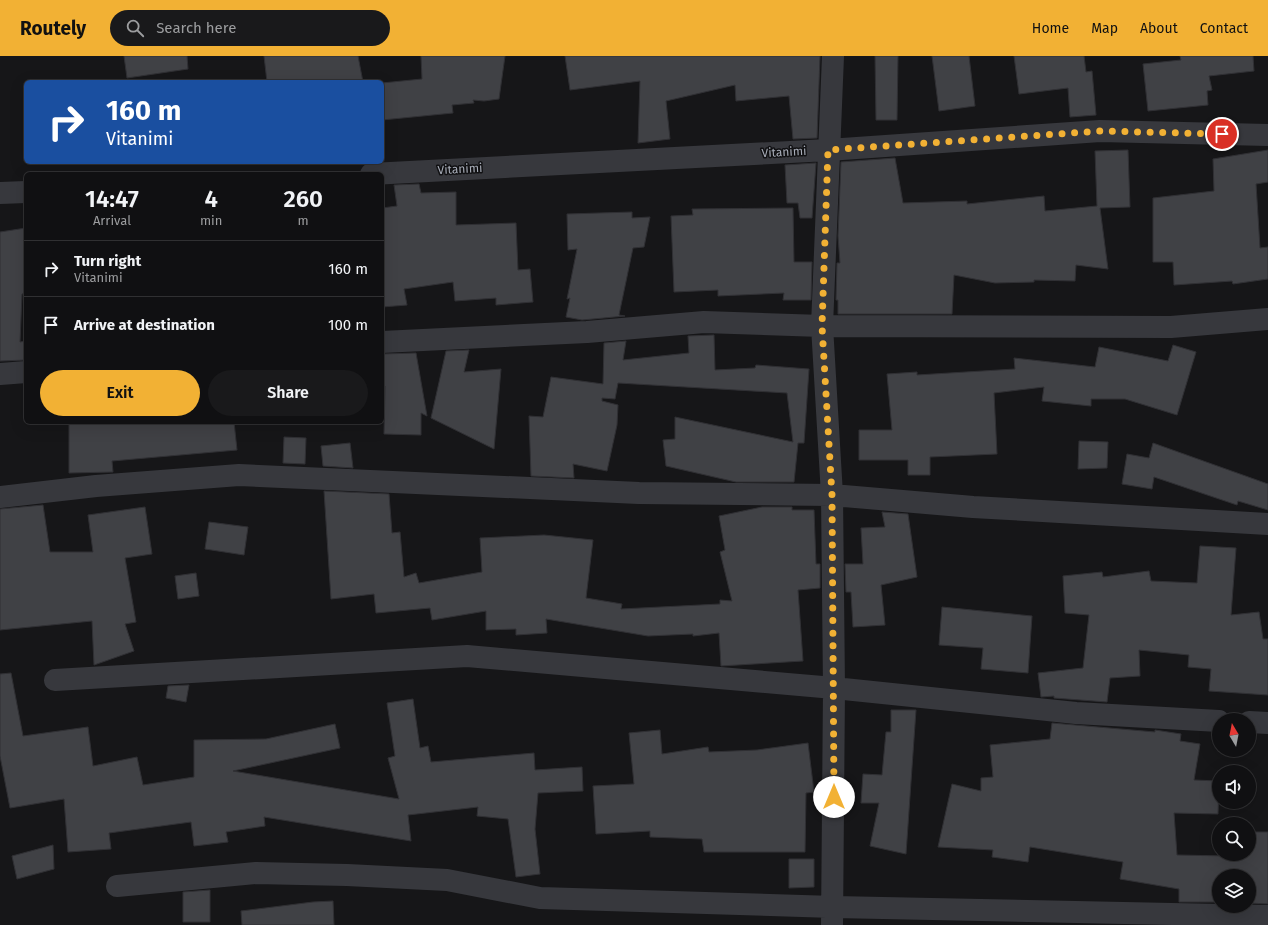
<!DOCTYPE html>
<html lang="en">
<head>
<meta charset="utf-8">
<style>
	body { margin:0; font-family:"Fira Sans",sans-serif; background:#19191b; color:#f1f3f6; height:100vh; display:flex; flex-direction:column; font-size:15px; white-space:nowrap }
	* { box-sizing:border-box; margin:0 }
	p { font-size:13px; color:#9c9d9f }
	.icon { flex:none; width:22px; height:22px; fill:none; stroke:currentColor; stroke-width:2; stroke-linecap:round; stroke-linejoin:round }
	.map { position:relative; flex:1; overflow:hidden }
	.details { position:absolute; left:24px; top:116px; width:360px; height:252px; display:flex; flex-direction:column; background:#101012; border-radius:6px; box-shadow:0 4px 16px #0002,0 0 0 1px #303032 }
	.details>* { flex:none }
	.hud { position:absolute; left:24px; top:24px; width:360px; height:84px; border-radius:6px; box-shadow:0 4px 16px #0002,0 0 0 1px #303032; background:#1a4fa0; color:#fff; overflow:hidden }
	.needle { width:26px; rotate:350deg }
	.tools { position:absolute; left:1212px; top:657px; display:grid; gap:8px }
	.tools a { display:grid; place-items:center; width:44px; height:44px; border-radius:50%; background:#101012; box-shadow:0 4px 16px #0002,0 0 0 1px #303032; font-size:20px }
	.pin { position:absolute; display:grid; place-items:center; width:34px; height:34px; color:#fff; margin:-17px; border:2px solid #fff; border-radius:50%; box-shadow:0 1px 4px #0007 }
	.me { position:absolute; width:44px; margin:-22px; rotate:0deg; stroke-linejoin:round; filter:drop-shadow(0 0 3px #0008) }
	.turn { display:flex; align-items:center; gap:14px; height:84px; padding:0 16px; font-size:18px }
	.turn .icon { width:52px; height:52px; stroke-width:2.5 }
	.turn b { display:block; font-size:28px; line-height:34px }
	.eta { display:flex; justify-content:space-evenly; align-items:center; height:68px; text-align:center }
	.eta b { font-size:24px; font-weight:600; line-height:28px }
	.button { display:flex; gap:8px; margin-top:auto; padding:8px 16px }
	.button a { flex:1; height:46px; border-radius:24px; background:#f2b134; color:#111; font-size:16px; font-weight:600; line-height:46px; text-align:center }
	.button a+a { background:#19191b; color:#f1f3f6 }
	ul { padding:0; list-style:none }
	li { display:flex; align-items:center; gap:12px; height:56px; padding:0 16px; border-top:1px solid #303032 }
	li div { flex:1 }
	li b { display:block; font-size:15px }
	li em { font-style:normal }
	header { display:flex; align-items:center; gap:24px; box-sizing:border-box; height:56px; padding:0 20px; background:#f2b134; color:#111 }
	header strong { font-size:19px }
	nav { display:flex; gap:22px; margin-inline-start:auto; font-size:14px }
	.search { width:280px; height:36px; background:#19191b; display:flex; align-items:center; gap:10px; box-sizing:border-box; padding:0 14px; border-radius:22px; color:#9c9d9f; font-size:15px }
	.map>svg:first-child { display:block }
	.building { fill:#404145; stroke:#303034 }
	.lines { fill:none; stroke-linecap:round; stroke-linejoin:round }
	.street { stroke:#37383d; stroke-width:22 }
	.route { stroke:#f2b134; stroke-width:7; stroke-dasharray:0 12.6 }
	.labels { text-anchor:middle; stroke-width:3; stroke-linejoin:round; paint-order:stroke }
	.street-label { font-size:12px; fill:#a8adb8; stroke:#111113 }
</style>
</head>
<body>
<header>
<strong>Routely</strong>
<div class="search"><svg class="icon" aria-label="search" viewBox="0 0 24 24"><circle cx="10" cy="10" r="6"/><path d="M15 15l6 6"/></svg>Search here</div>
<nav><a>Home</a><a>Map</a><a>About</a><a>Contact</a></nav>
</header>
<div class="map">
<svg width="1268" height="869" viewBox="0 0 1268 869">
	<rect width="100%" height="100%" fill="#161618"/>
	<path class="building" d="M124,0H187L188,13L127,22Z
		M264,0H358L363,26H267Z
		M421,0H505L499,43L484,45L473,44L474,47L452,49L453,57L382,64V27L422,23Z
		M565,0H820L817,82L793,83L789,40L736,45L735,29L666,45L670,83L638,87L640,25L570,34Z
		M875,0H898L897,64H876Z
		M932,0H969L975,50L939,55Z
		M1014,0H1084L1086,16L1092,15L1096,59L1070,61L1068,32L1019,38Z
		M1180,0H1253L1254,15L1209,20L1212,34L1207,35L1208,49L1148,55L1143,8L1181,4Z
		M1128,94L1130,151L1100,152L1108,213L1076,209L1075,225L1034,224V226L995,227L954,219L952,258H838V244H836L837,207H840L838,180L841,106L895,102L903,147L967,145V148L1044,140L1045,155L1097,150L1095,95Z
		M1268,94V126L1256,128L1260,192L1268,191V223L1233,228L1232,225L1174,229L1173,206H1153V142L1214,135L1213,103Z
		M816,107L812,162H800L798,147H787L785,109Z
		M419,128L421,137L456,136V169L516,167L518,214L530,213L533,246L496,249V242L455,245L453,226L404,233L407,249L382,251V152L397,150L394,129Z
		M793,152L794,206H812L811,244H783L784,237L718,240V234L674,236L671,160L693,159L692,153Z
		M632,156V162L650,161L644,191L633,192L619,259L625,260L582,264L566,261L570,242L567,243L577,193L568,194L567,158Z
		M26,172V237L22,238L20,286L26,285V304L0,305V176Z
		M714,279L715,314L755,312L756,309L809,313L804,387H798L794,426H736L666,410L663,384L675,383V361L793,386L787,337L618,327L615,343L602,342V345L618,349L617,369L607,415L573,408L574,422L531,420L529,360L543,361L551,321L603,328L604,287L626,285L623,304L689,297L688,280Z
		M1173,289L1196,296L1177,359L1125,343H1091V350L1042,345L1044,331L994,337L997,398L930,401V419H908V404H859V374H892L887,318L917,316V319L1015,313L1014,302L1095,311L1099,291L1168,305Z
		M469,294L464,316L501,313L494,393L431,362L446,295Z
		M416,297L427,360L421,357V379L384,378L385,330L382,331V298Z
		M69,366H234L237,394L112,405L113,416L69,417Z
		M284,381L306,382L305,408L283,407Z
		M1079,385L1108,386L1107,412L1078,413Z
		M350,387L353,412L323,410L321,390Z
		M1153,387L1268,428V454L1238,445L1237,449L1154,421L1152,433L1122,428L1127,398L1149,402Z
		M324,435L389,438L392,477L400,476L404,521L416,517L419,527L482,516L480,482L544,479L593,484L586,542L622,548L621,553L720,548V544L732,545L720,496L725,494L719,460L762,451H792V454H814L816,508H820V532L798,534L803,605L721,610L719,577L693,580V578L648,580L546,563L547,577L516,579V573L486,574V555L432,564L430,552L376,557L374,538L331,543Z
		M43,449L50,496H93L88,459L145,451L152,498L125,502L136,566L125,568L134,595L94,609L92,565L0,574V453Z
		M882,456L908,458L917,521L881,529L885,569L853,571L851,536H846L845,508H863L861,472L885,471Z
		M209,466L248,471L244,499L205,493Z
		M1200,490L1236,492L1231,559L1259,556L1263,583H1268V639L1209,635L1211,613L1188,611L1189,599L1139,594L1140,620L1110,622L1107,646L1054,642V640L1041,641L1038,617L1083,612L1089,559L1065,557L1063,520L1102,516L1103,521L1149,515L1151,525L1197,527Z
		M196,517L199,540L178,543L175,520Z
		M942,551L1032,560L1028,617L981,613L983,592L939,589Z
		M11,617L23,680L88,671L93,710L137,701L143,729L194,721V684L266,683L335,668L340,692L233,715L399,743L388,702L395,700L387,647L413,643L420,692L428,690L431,706L534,697L535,714L582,711L583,735L538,737L535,773L540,818L516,821L508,763L477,760L478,751L408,759L411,785L264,761L265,770L226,776L228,786L194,790L191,766L109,777L111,793L68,796L64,743L10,752L0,700V618Z
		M189,629L186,646L166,642L168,630Z
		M891,654H916L906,798L870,790L879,747H861L863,718L882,719L886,676H891Z
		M1052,667L1155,676V674L1181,678L1180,685L1200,688L1194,724L1219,725L1218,758L1174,757L1177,799L1227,800V798H1249V776H1268V848L1249,847V820H1219V846H1179V833L1120,823L1123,806L1030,791L1028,806L992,801L993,794L938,791L952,728L981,735V722L993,721L990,689L1050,683Z
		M660,674L662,698L708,691L709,696L757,694L808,687L814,736L806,737L805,796H704L702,783L650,781V775L596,778L593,730L634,728L629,677Z
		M53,789L54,813L17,823L12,800Z
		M789,803H814V831L789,832Z
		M210,834V866H183V836Z
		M333,845L334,869H242L241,855L313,846Z"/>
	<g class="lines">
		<path class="street" d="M371,118L828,94L1100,75L1268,79
			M0,137L26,136
			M382,286L587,276L704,266L822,270L1171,271L1268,263
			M0,318L26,316
			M0,441L96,430L239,419L639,437L832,439L973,451L1268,468
			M55,624L467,600L834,632L1076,657L1219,665
			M1249,666L1268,667
			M117,830L256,817L347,819L447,824L540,842L834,851L1268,860
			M832,869L834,632L832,439L822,270L833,0"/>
	</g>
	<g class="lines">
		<path class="route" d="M834,741L832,439L822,270L828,94L1100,75L1222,78"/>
	</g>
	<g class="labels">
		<g class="street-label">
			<text transform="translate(784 96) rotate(-3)" y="4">Vitanimi</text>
			<text transform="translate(460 113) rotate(-3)" y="4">Vitanimi</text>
		</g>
	</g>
</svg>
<div class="tools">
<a><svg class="needle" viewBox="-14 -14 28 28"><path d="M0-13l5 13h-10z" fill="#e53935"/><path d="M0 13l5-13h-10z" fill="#9c9d9f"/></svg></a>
<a><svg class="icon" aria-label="sound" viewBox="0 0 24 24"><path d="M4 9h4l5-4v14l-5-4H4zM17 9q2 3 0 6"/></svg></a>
<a><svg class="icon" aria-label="search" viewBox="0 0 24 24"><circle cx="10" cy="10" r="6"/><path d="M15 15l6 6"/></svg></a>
<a><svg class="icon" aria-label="layers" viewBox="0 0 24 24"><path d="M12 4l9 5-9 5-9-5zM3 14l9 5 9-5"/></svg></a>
</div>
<div class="pin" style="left:1222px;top:78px;background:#d93025"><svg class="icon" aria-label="arrive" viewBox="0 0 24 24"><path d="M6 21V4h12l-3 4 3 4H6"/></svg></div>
<svg class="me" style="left:834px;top:741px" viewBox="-20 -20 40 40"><circle r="19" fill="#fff"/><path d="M0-13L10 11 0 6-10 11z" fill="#f2b134"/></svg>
<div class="hud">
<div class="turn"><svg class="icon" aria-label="right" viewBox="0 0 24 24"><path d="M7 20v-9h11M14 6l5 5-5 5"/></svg><div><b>160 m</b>Vitanimi</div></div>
</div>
<section class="details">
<div class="eta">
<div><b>14:47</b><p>Arrival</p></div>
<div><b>4</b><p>min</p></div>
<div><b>260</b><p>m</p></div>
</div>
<ul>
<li><svg class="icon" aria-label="right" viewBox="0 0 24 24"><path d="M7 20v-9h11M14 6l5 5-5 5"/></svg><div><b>Turn right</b><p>Vitanimi</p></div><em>160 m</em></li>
<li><svg class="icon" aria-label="arrive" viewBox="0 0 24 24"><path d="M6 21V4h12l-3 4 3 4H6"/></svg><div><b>Arrive at destination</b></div><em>100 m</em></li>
</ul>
<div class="button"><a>Exit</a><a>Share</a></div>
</section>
</div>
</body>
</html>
